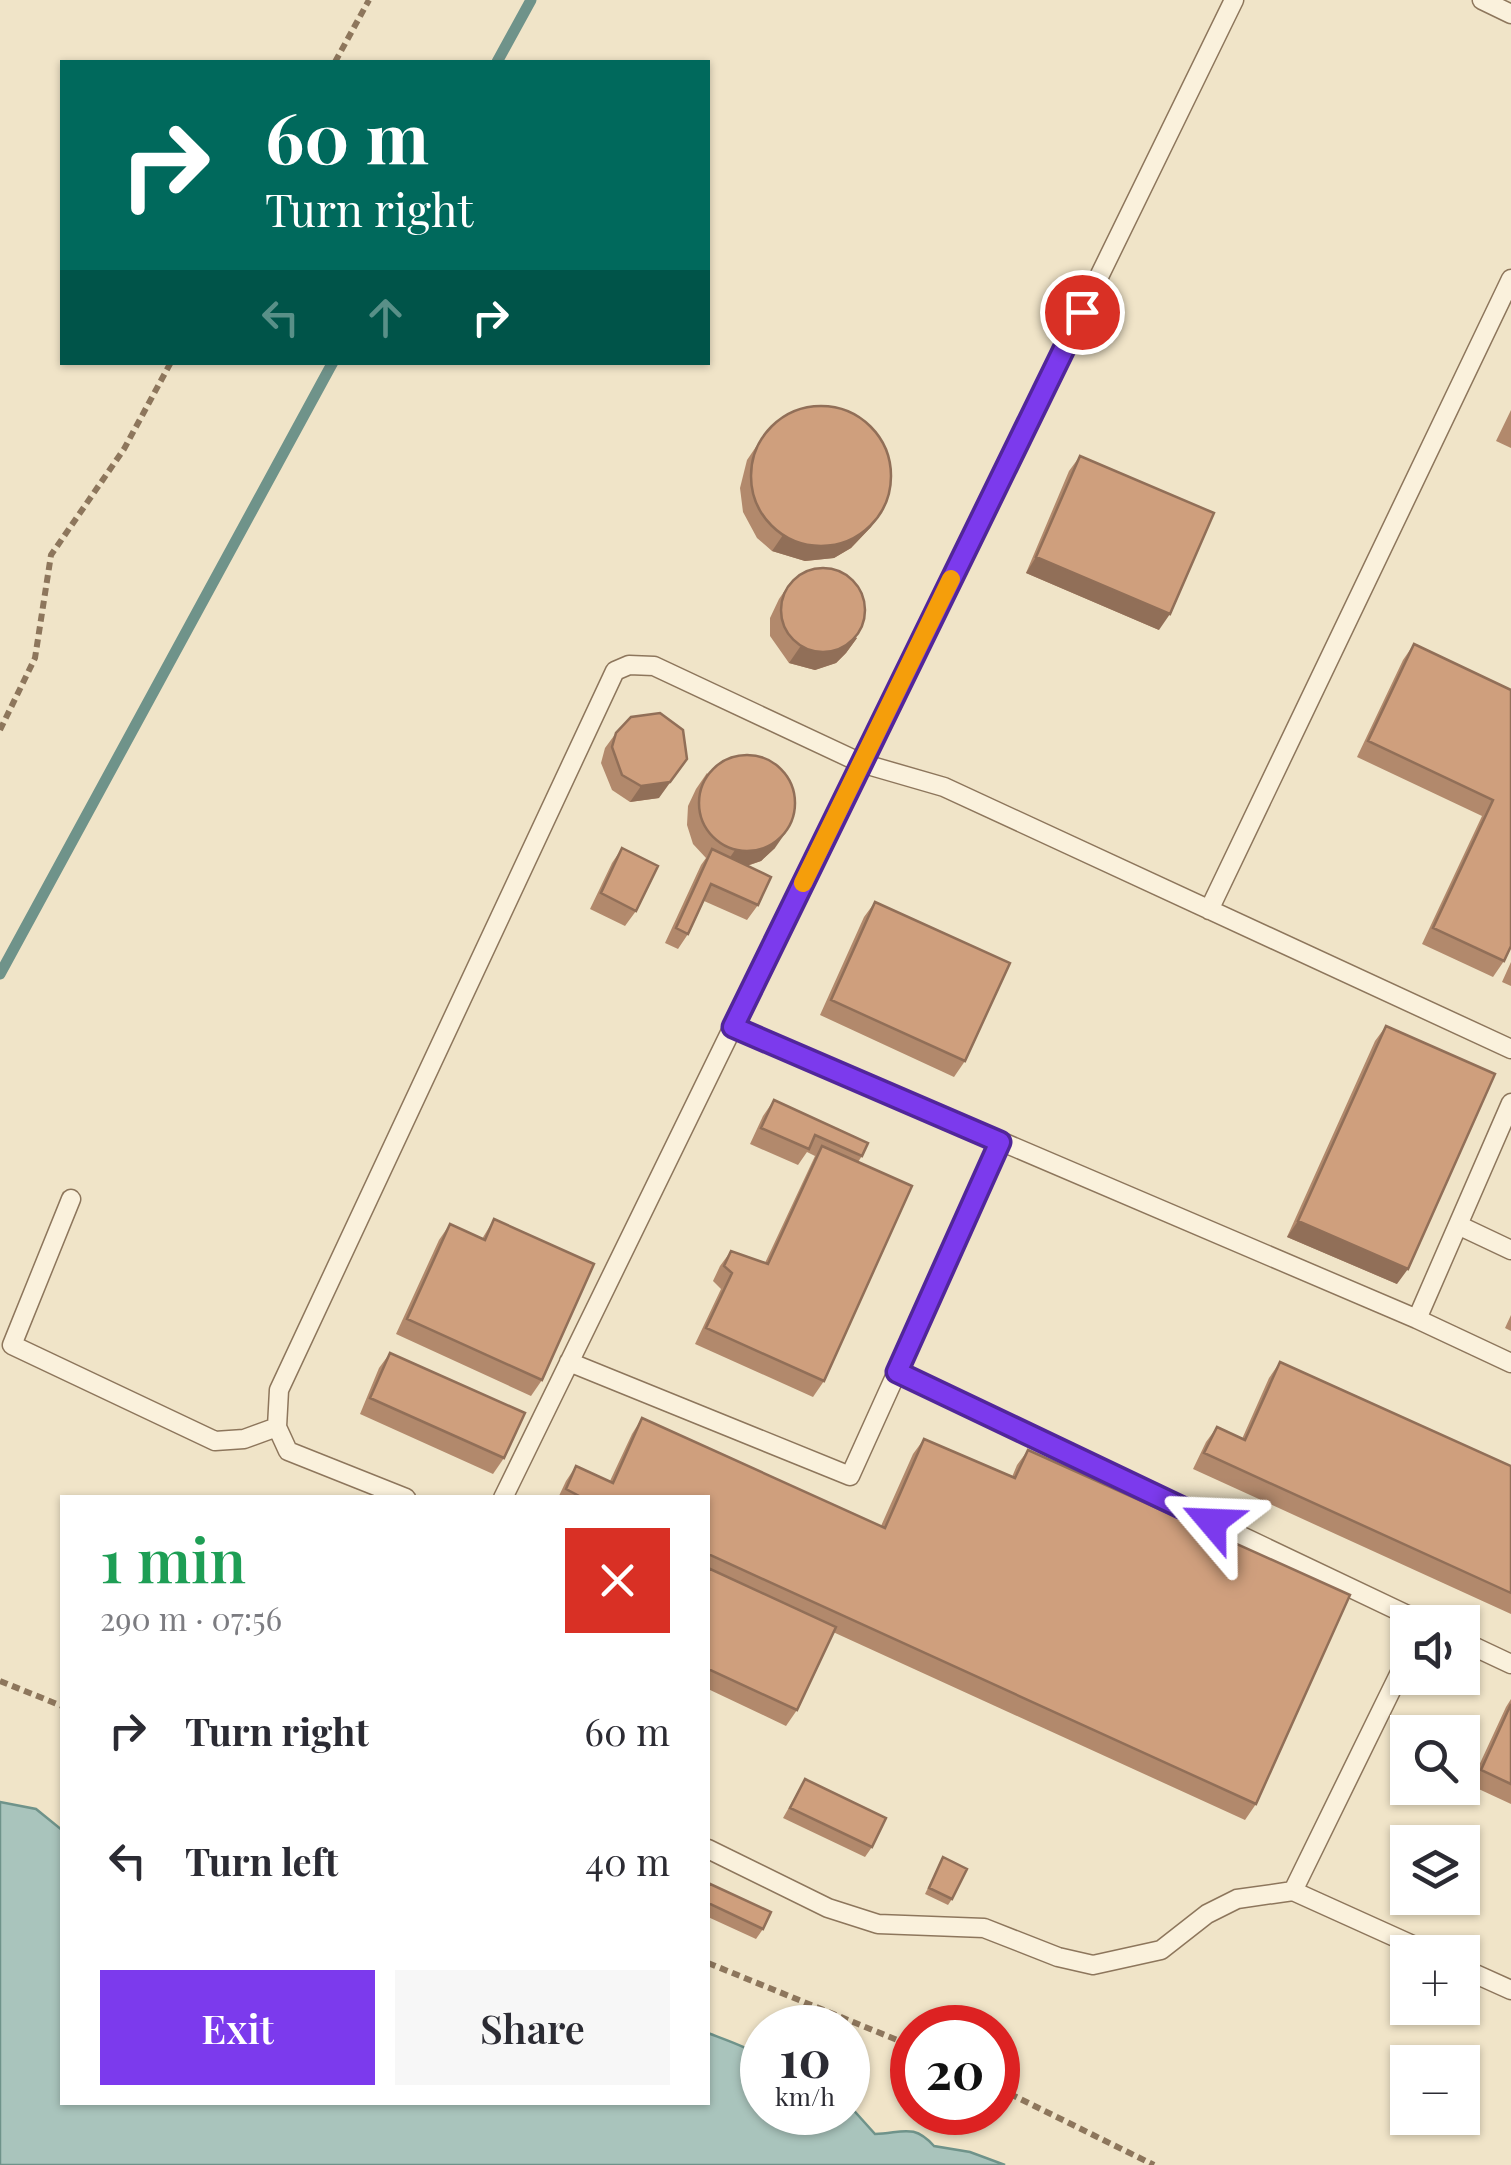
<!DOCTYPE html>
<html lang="en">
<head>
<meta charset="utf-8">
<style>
	body { margin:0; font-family:"Playfair Display",serif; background:#f7f7f7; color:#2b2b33; height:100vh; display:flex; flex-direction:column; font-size:38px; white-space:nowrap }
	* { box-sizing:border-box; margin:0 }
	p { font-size:32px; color:#7c7c81 }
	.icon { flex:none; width:55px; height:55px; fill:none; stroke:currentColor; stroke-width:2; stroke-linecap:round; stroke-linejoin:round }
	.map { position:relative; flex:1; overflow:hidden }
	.drawer { position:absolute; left:60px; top:1495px; width:650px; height:610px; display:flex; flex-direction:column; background:#fff; border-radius:0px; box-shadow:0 2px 8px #0004 }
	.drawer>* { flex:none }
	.top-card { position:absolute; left:60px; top:60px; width:650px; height:305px; border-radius:0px; box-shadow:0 2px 8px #0004; background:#00695c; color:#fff; overflow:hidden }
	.tools { position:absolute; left:1390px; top:1605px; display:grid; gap:20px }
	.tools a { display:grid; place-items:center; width:90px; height:90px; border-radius:0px; background:#fff; box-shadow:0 2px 8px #0004; font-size:50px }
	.speed { position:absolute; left:740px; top:2005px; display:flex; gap:20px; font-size:50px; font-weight:700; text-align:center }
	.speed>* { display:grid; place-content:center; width:130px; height:130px; border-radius:50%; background:#fff; box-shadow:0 2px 8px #0004; line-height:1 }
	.speed small { font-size:25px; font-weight:400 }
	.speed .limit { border:15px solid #d22; background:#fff; color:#111 }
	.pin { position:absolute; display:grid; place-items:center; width:85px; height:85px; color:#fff; margin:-42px; border:5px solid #fff; border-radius:50%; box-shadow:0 2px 10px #0007 }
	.me { position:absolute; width:110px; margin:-55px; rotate:296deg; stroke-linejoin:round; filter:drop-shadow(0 0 8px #0008) }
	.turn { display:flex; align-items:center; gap:35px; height:210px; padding:0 40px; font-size:45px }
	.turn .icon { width:130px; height:130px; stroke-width:2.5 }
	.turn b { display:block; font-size:70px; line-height:85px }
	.lanes { display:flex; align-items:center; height:95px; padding:0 40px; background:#0003; justify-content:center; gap:50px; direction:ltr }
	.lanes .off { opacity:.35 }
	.round { display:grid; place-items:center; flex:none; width:105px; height:105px; border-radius:0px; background:#f7f7f7 }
	.overview { display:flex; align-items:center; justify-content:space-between; height:170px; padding:0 40px }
	h1 { font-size:60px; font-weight:600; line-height:75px; color:#1e9e55 }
	.button { display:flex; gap:20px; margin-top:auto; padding:20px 40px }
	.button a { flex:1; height:115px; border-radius:0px; background:#7c3aed; color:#fff; font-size:40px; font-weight:600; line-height:115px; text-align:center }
	.button a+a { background:#f7f7f7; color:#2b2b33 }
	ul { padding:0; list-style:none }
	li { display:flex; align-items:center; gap:30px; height:130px; padding:0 40px }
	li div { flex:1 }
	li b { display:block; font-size:38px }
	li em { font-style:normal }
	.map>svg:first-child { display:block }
	.water { fill:#a9c4bc; stroke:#6f938a; stroke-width:2.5 }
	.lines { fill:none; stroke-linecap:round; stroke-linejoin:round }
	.stream { stroke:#6f938a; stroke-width:11 }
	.service-casing { stroke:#8d765c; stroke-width:21 }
	.path { stroke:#8d765c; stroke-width:6; stroke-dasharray:8 5; stroke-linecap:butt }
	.service { stroke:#faf1dc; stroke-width:18 }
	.wall { fill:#b2896c }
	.shaded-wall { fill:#916f58 }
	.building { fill:#cf9f7d; stroke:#916f58; stroke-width:2.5 }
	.route-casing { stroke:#51269a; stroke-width:25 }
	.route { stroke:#7c3aed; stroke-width:18 }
	.slow { stroke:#f59e0b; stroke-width:18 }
</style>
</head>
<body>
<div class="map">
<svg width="1511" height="2165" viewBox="0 0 1511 2165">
	<rect width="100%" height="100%" fill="#f0e4c8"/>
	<path class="water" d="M0,1802L36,1809L62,1830V2102H708V2033C766,2055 762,2050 762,2112H848V2104L875,2134C903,2133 913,2123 934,2146L970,2152L1005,2165H0Z"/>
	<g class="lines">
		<path class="stream" d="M497,62L531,0
			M0,974L333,362"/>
		<g class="service-casing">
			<path id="service" d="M1482,0L1511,14
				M1209,910L1511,279
				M733,1027L1417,1319L1511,1103
				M1001,1141L897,1372L1422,1622
				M71,1199L12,1345L215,1441L244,1439L277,1427
				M1458,1225L1511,1250
				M1417,1319L1511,1363
				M569,1362L850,1476L897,1372
				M406,1498L288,1451L277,1427L279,1390L615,671L629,665L654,666L861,763L944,787L1511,1049
				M503,1498L1234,0
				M1462,1641L1511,1664
				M1408,1656L1293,1891L1428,1952
				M708,1849L828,1908L878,1924L984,1928L1058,1957L1093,1965L1161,1950L1207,1914L1237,1899L1293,1891
				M1462,1968L1511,1990"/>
		</g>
		<path class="path" d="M335,62L369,0
			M0,730L35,658L51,555L124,449L171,362
			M0,1681L62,1706
			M708,1963L912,2046
			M998,2088L1154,2165"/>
		<use href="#service" class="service"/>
	</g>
	<path class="wall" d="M1511,410V448L1496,441Z
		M766,432L871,527L851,548L834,558L805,561L772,551L757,538L743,512L740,488L747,460Z
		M1080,456L1159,630L1026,573L1069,471Z
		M790,583L857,638L846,653L836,663L815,670L789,663L770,636V618L779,599Z
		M1414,644L1511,690L1504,961L1493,977L1422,944L1482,816L1357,757L1403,660Z
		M616,733L659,798L630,802L612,790L601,763L605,748Z
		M707,773L775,848L761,861L747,866L758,905L747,920L704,901L688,934L678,949L665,943L701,865L706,858L693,844L687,825L688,806L696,789Z
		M622,848L636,911L625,926L590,909L612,863Z
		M875,902L965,1061L954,1077L820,1015L864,917Z
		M1511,962V986L1502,982Z
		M1386,1026L1397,1284L1287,1237L1375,1041Z
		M774,1100L862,1156L858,1162L824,1381L813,1397L695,1344L721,1289L713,1281L720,1266L731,1251L765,1263L815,1156L807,1152L798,1165L750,1144L763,1116Z
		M494,1219L542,1380L531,1396L396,1334L439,1240L450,1224L482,1239Z
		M1511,1315V1331L1505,1328Z
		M390,1353L504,1458L493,1474L360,1414L379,1368Z
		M1280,1362L1511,1466V1614L1193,1469L1206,1442L1217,1427L1242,1439L1269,1378Z
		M642,1418L881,1526L913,1454L924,1439L1012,1477L1017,1465L1028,1450L1256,1804L1245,1820L833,1632L797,1710L786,1726L708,1689V1498H558L566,1481L576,1466L610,1481L632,1434Z
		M1511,1699V1804L1470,1785L1506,1707Z
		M805,1779L872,1847L865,1857L783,1818Z
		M943,1857L952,1899L948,1905L925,1894Z
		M708,1883L763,1929L756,1939L708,1917Z"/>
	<path class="shaded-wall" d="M882,512L871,527L851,548L834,558L805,561L772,551L783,535Z
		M1036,557L1170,614L1159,630L1026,573Z
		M857,638L846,653L836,663L815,670L789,663L800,647Z
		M687,759L659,798L630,802L641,786Z
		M786,832L775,848L761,861L743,867L724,866L735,850Z
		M1298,1221L1408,1269L1397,1284L1287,1237Z"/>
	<path class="building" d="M751 476a70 70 0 1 1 140 0a70 70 0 1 1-140 0Z
		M1080,456L1214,513L1170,614L1036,557Z
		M781 610a42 42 0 1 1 84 0a42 42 0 1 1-84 0Z
		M1414,644L1511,690V946L1504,961L1433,928L1493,800L1368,741Z
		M660,713L683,730L687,759L670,782L641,786L622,775L612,747L616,733L631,717Z
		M699 803a48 48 0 1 1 96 0a48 48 0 1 1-96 0Z
		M622,848L658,866L636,911L601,893Z
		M712,849L771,877L758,905L711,884L688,934L676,928Z
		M875,902L1010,963L965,1061L831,1000Z
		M1386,1026L1495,1074L1408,1269L1298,1221Z
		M774,1100L868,1143L862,1156L815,1135L809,1149L761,1128Z
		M822,1146L912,1186L824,1381L706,1328L732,1273L724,1266L731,1251L768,1264Z
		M494,1219L594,1264L542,1380L407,1319L450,1224L485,1240Z
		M390,1353L525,1413L504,1458L370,1398Z
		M1280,1362L1511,1466V1593L1204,1453L1217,1427L1245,1440Z
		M642,1418L885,1528L924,1439L1015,1478L1028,1450L1350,1595L1256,1804L708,1554V1498H583L566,1489L576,1466L613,1483Z
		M708,1568L836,1627L797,1710L708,1669Z
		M1511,1704V1784L1481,1770Z
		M805,1779L886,1818L872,1847L790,1808Z
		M943,1857L967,1869L952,1899L929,1888Z
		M708,1883L771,1912L763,1929L708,1903Z"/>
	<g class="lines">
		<g class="route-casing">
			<path id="route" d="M1082,312L733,1027L1000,1142L897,1372L1212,1522"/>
		</g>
		<use href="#route" class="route"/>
		<path class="slow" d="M803,883L951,579"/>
	</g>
</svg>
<div class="tools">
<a><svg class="icon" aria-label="sound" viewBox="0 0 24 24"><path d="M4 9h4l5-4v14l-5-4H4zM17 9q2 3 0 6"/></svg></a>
<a><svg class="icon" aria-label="search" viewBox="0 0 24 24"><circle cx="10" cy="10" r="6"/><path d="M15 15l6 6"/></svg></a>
<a><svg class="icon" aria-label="layers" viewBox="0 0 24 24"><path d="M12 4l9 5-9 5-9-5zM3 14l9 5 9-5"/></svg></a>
<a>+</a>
<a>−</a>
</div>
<div class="speed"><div>10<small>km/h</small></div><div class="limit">20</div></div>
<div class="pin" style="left:1082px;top:312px;background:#d93025"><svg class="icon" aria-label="arrive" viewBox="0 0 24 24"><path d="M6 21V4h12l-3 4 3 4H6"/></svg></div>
<svg class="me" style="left:1212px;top:1522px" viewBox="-20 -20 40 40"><path d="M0-17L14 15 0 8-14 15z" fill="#7c3aed" stroke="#fff" stroke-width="4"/></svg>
<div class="top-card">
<div class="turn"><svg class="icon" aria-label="right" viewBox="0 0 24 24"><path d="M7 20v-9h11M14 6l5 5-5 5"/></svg><div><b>60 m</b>Turn right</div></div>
<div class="lanes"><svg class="icon off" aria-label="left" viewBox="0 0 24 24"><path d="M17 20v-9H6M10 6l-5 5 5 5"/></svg><svg class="icon off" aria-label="ahead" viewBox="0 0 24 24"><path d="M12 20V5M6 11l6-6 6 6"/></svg><svg class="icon" aria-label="right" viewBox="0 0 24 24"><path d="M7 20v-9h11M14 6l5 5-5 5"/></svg></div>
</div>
<section class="drawer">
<div class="overview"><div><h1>1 min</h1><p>290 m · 07:56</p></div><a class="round" style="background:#d93025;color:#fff"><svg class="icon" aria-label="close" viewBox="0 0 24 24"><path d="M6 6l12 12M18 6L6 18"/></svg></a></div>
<ul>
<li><svg class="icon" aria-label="right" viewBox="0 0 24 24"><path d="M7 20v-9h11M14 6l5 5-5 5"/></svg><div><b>Turn right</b></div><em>60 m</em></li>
<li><svg class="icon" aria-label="left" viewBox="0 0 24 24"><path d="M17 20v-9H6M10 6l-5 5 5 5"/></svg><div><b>Turn left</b></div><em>40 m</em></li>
</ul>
<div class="button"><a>Exit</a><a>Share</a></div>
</section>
</div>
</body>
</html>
